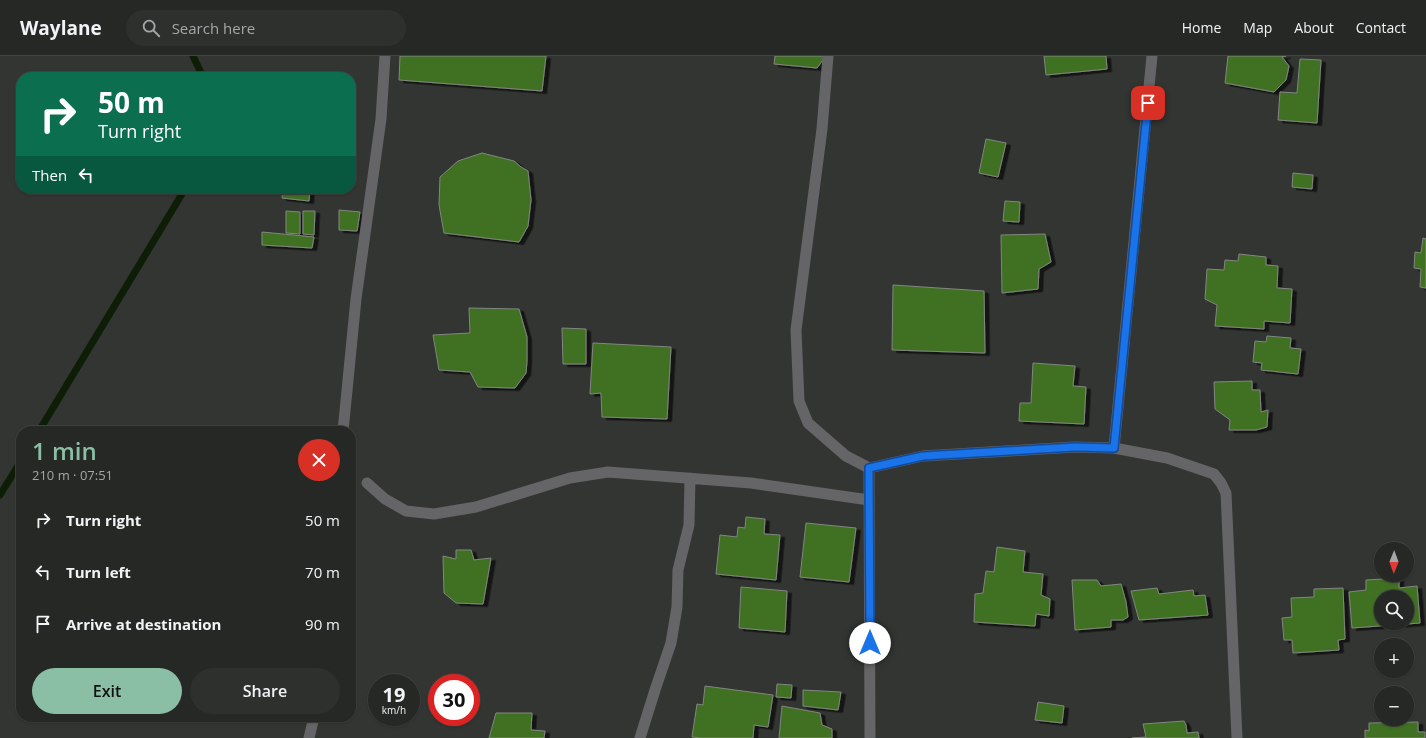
<!DOCTYPE html>
<html lang="en">
<head>
<meta charset="utf-8">
<style>
	body { margin:0; font-family:"Open Sans",sans-serif; background:#2e302d; color:#f1f3f6; height:100vh; display:flex; flex-direction:column; font-size:15px; white-space:nowrap }
	* { box-sizing:border-box; margin:0 }
	p { font-size:13px; color:#a4a6a7 }
	.icon { flex:none; width:22px; height:22px; fill:none; stroke:currentColor; stroke-width:2; stroke-linecap:round; stroke-linejoin:round }
	.map { position:relative; flex:1; overflow:hidden }
	.side { position:absolute; left:16px; top:370px; width:340px; height:296px; display:flex; flex-direction:column; background:#262825; border-radius:16px; box-shadow:0 1px 3px #0004,0 0 0 1px #424442 }
	.side>* { flex:none }
	.hud { position:absolute; left:16px; top:16px; width:340px; height:122px; border-radius:16px; box-shadow:0 1px 3px #0004,0 0 0 1px #424442; background:#0b6e4f; color:#fff; overflow:hidden }
	.needle { width:26px; rotate:181deg }
	.fabs { position:absolute; left:1374px; top:486px; display:grid; gap:8px }
	.fabs a { display:grid; place-items:center; width:40px; height:40px; border-radius:50%; background:#262825; box-shadow:0 1px 3px #0004,0 0 0 1px #424442; font-size:20px }
	.speed { position:absolute; left:368px; top:618px; display:flex; gap:8px; font-size:20px; font-weight:700; text-align:center }
	.speed>* { display:grid; place-content:center; width:52px; height:52px; border-radius:50%; background:#262825; box-shadow:0 1px 3px #0004,0 0 0 1px #424442; line-height:1 }
	.speed small { font-size:10px; font-weight:400 }
	.speed .limit { border:6px solid #d22; background:#fff; color:#111 }
	.pin { position:absolute; display:grid; place-items:center; width:34px; height:34px; color:#fff; margin:-17px; border-radius:8px; box-shadow:0 2px 6px #0006 }
	.me { position:absolute; width:44px; margin:-22px; rotate:0deg; stroke-linejoin:round; filter:drop-shadow(0 0 3px #0008) }
	.turn { display:flex; align-items:center; gap:14px; height:84px; padding:0 16px; font-size:18px }
	.turn .icon { width:52px; height:52px; stroke-width:2.5 }
	.turn b { display:block; font-size:28px; line-height:34px }
	.then { display:flex; align-items:center; height:38px; padding:0 16px; background:#0003; gap:8px; font-size:15px }
	.round { display:grid; place-items:center; flex:none; width:42px; height:42px; border-radius:21px; background:#2e302d }
	.head { display:flex; align-items:center; justify-content:space-between; height:68px; padding:0 16px }
	h1 { font-size:24px; font-weight:600; line-height:30px; color:#8abfa5 }
	.action { display:flex; gap:8px; margin-top:auto; padding:8px 16px }
	.action a { flex:1; height:46px; border-radius:24px; background:#8abfa5; color:#111; font-size:16px; font-weight:600; line-height:46px; text-align:center }
	.action a+a { background:#2e302d; color:#f1f3f6 }
	ul { padding:0; list-style:none }
	li { display:flex; align-items:center; gap:12px; height:52px; padding:0 16px }
	li div { flex:1 }
	li b { display:block; font-size:15px }
	li em { font-style:normal }
	header { display:flex; align-items:center; gap:24px; box-sizing:border-box; height:56px; padding:0 20px; background:#262825; border-bottom:1px solid #424442 }
	header strong { font-size:19px }
	nav { display:flex; gap:22px; margin-inline-start:auto; font-size:14px }
	.search { width:280px; height:36px; background:#2e302d; display:flex; align-items:center; gap:10px; box-sizing:border-box; padding:0 14px; border-radius:22px; color:#a4a6a7; font-size:15px }
	.map>svg:first-child { display:block }
	.lines { fill:none; stroke-linecap:round; stroke-linejoin:round }
	.stream { stroke:#0e1d05; stroke-width:7 }
	.building { fill:#407020; stroke:#828681; fill-rule:evenodd; filter:url(#shadow) }
	.minor { stroke:#656466; stroke-width:11 }
	.route-casing { stroke:#114b97; stroke-width:10 }
	.route { stroke:#1a73e8; stroke-width:7 }
</style>
</head>
<body>
<header>
<strong>Waylane</strong>
<div class="search"><svg class="icon" aria-label="search" viewBox="0 0 24 24"><circle cx="10" cy="10" r="6"/><path d="M15 15l6 6"/></svg>Search here</div>
<nav><a>Home</a><a>Map</a><a>About</a><a>Contact</a></nav>
</header>
<div class="map">
<svg width="1426" height="682" viewBox="0 0 1426 682">
	<defs>
		<filter id="shadow"><feDropShadow dx="4.5" dy="2.5" stdDeviation="0" flood-color="#0009"/></filter>
	</defs>
	<rect width="100%" height="100%" fill="#323531"/>
	<g class="lines">
		<path class="stream" d="M193,0L203,21
			M39,375L185,133
			M0,439L21,405"/>
	</g>
	<path class="building" d="M400,0H546L542,35L399,24Z
		M775,0H826L817,12L774,8Z
		M1044,0H1106L1107,13L1046,19Z
		M1228,0H1286L1282,1L1289,10L1286,24L1274,36L1225,27Z
		M1300,3L1321,4L1317,67L1278,64L1280,36L1297,37Z
		M986,83L1006,87L998,121L979,117Z
		M482,97L514,105L521,111L528,115L531,144L528,170L519,186L444,177L439,149L440,121L458,105Z
		M1293,117L1313,119L1312,133L1292,131Z
		M283,133H310L309,145L282,142Z
		M1005,145L1020,146L1019,166L1003,165Z
		M339,154L360,156L357,175L339,174Z
		M286,155L300,156V178L286,177Z
		M303,155H315L314,179L303,178Z
		M262,176L314,181L312,192L262,189Z
		M1045,178L1051,206L1039,213L1038,233L1002,237L1001,179Z
		M1423,182L1426,183V232L1420,231L1421,213L1414,212L1415,196L1421,197Z
		M1239,198L1266,201V209L1278,210L1277,232L1292,233L1290,267L1264,265V273L1215,270L1217,249L1205,243L1207,213L1224,214L1225,204L1238,205Z
		M893,229L984,235L985,297L892,294Z
		M469,252L519,253L527,281V305L526,317L515,332L478,331L470,316L439,314L433,279L470,277Z
		M562,272L586,273V308H563Z
		M1267,280L1291,282L1290,292L1301,293L1298,318L1261,314L1262,307L1253,306L1255,285L1266,286Z
		M593,287L671,291L667,363L602,361L601,337L590,338Z
		M1033,307L1075,310L1073,330L1086,331L1084,368L1019,365L1020,347H1031Z
		M1252,325V334H1260L1261,356L1268,354L1267,371L1256,374H1229L1230,364L1215,353L1214,326Z
		M746,461L765,463L764,478L780,479L776,524L716,518L720,479L737,481L738,471L745,472Z
		M806,467L856,472L849,526L800,521Z
		M997,491L1025,495L1023,516L1043,518L1041,539L1050,543L1049,560L1036,558L1035,570L974,566L975,538L983,537L986,515L994,516Z
		M456,494H471L474,504L491,502L483,548L456,547L444,537L443,500L456,503Z
		M1399,522V532L1417,530L1420,567L1352,572L1349,536L1366,534V524ZM1381,541H1407V567H1381Z
		M1072,524H1097L1101,530L1121,528L1126,546L1128,561L1123,564H1111V571L1075,574Z
		M741,531L787,535L785,576L739,572Z
		M1157,532L1159,538L1193,534L1194,540L1205,539L1208,559L1139,564L1131,535Z
		M1343,532L1345,583L1338,584L1339,594L1293,597L1292,584H1284L1282,562L1292,561L1291,542L1314,541V533Z
		M777,628L792,629L791,642L776,641Z
		M705,630L773,639L768,671L754,669L753,682H701L692,681L697,648L703,649Z
		M803,634L841,636L838,654L803,650Z
		M1038,646L1064,650L1062,667L1035,664Z
		M782,650L820,657L822,669L832,673V682H779Z
		M496,657H532L531,674L545,675L544,682H489Z
		M1184,665L1186,669L1187,677L1198,676L1199,682H1132L1146,681L1143,668Z
		M1418,666V676H1425V682H1365V674L1369,675V667Z"/>
	<g class="lines">
		<path class="minor" d="M828,0L822,73L796,274L799,345L808,367L846,400L869,412L923,400L1075,391L1114,392L1167,402L1214,418L1221,427L1226,437L1237,682
			M343,375L356,243L381,63L385,0
			M1114,392L1152,0
			M869,412L870,682
			M367,427L385,443L406,455L434,458L476,451L570,422L608,416L751,427L869,444
			M309,682L314,661
			M640,682L655,634L671,587L677,551L678,514L689,469L690,422"/>
	</g>
	<g class="lines">
		<g class="route-casing">
			<path id="route" d="M870,587L869,412L923,400L1075,391L1114,392L1148,47"/>
		</g>
		<use href="#route" class="route"/>
	</g>
</svg>
<div class="fabs">
<a><svg class="needle" viewBox="-14 -14 28 28"><path d="M0-13l5 13h-10z" fill="#e53935"/><path d="M0 13l5-13h-10z" fill="#a4a6a7"/></svg></a>
<a><svg class="icon" aria-label="search" viewBox="0 0 24 24"><circle cx="10" cy="10" r="6"/><path d="M15 15l6 6"/></svg></a>
<a>+</a>
<a>−</a>
</div>
<div class="speed"><div>19<small>km/h</small></div><div class="limit">30</div></div>
<div class="pin" style="left:1148px;top:47px;background:#d93025"><svg class="icon" aria-label="arrive" viewBox="0 0 24 24"><path d="M6 21V4h12l-3 4 3 4H6"/></svg></div>
<svg class="me" style="left:870px;top:587px" viewBox="-20 -20 40 40"><circle r="19" fill="#fff"/><path d="M0-13L10 11 0 6-10 11z" fill="#1a73e8"/></svg>
<div class="hud">
<div class="turn"><svg class="icon" aria-label="right" viewBox="0 0 24 24"><path d="M7 20v-9h11M14 6l5 5-5 5"/></svg><div><b>50 m</b>Turn right</div></div>
<div class="then">Then<svg class="icon" aria-label="left" viewBox="0 0 24 24"><path d="M17 20v-9H6M10 6l-5 5 5 5"/></svg></div>
</div>
<section class="side">
<div class="head"><div><h1>1 min</h1><p>210 m · 07:51</p></div><a class="round" style="background:#d93025;color:#fff"><svg class="icon" aria-label="close" viewBox="0 0 24 24"><path d="M6 6l12 12M18 6L6 18"/></svg></a></div>
<ul>
<li><svg class="icon" aria-label="right" viewBox="0 0 24 24"><path d="M7 20v-9h11M14 6l5 5-5 5"/></svg><div><b>Turn right</b></div><em>50 m</em></li>
<li><svg class="icon" aria-label="left" viewBox="0 0 24 24"><path d="M17 20v-9H6M10 6l-5 5 5 5"/></svg><div><b>Turn left</b></div><em>70 m</em></li>
<li><svg class="icon" aria-label="arrive" viewBox="0 0 24 24"><path d="M6 21V4h12l-3 4 3 4H6"/></svg><div><b>Arrive at destination</b></div><em>90 m</em></li>
</ul>
<div class="action"><a>Exit</a><a>Share</a></div>
</section>
</div>
</body>
</html>
